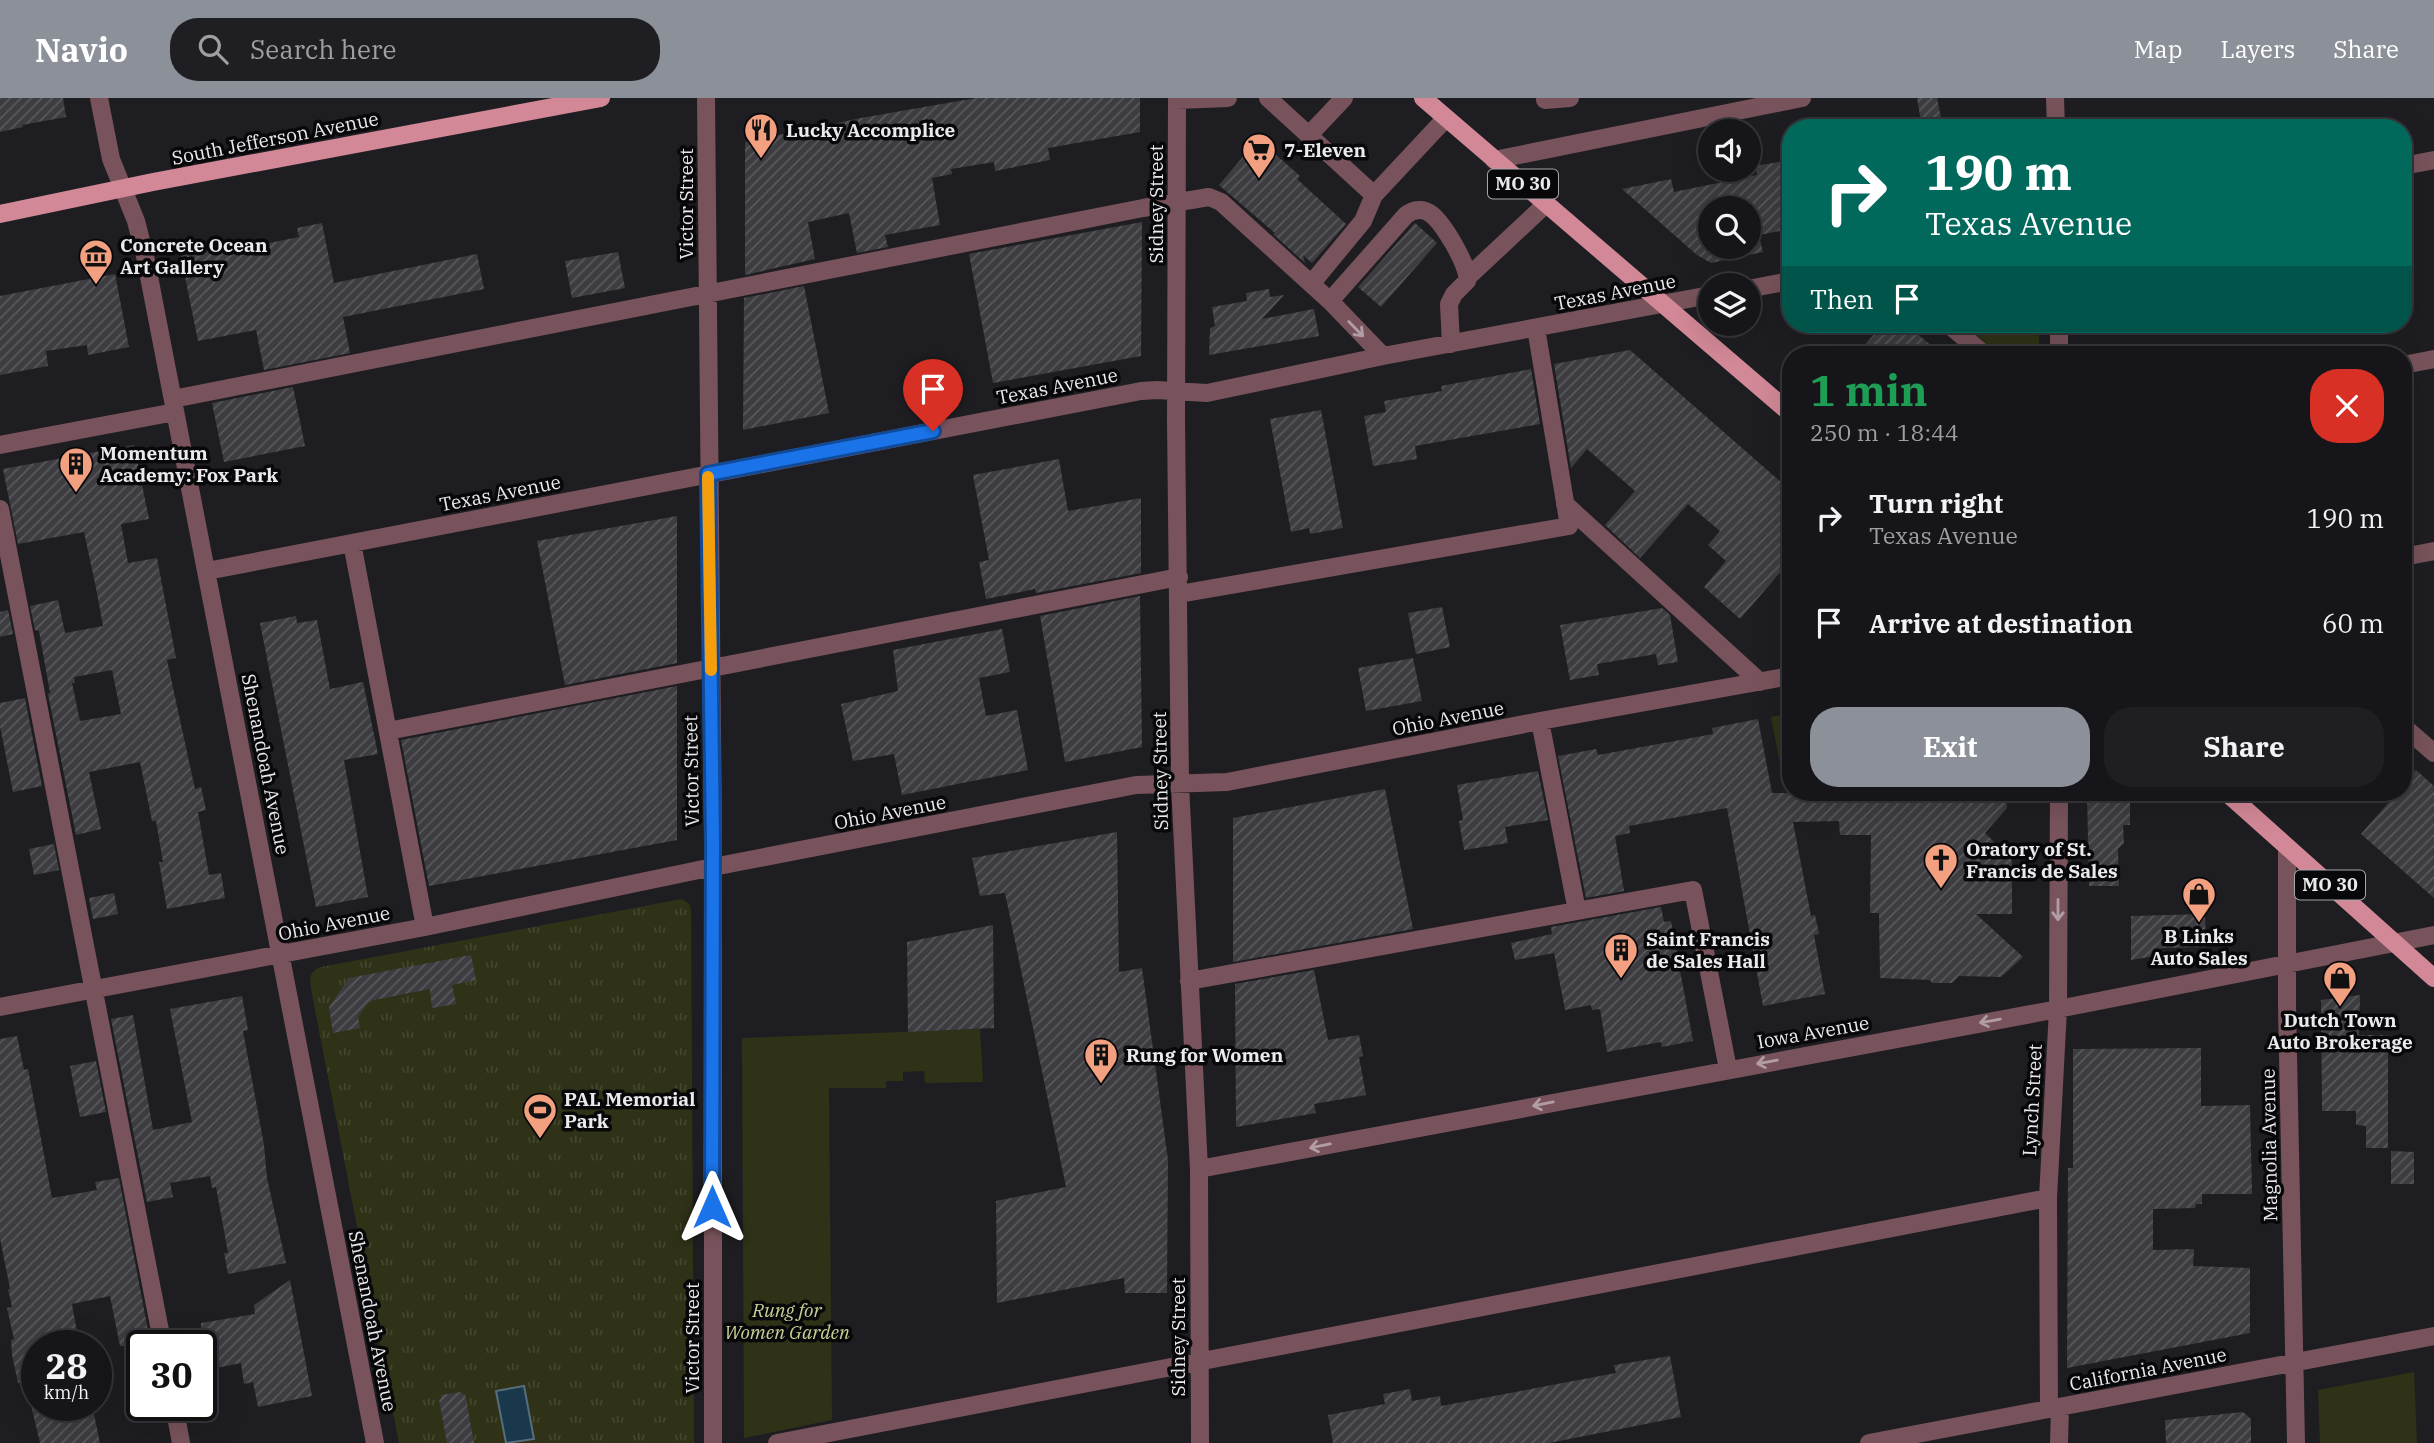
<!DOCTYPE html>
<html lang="en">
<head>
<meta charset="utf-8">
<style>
	body { margin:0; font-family:"IBM Plex Serif",serif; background:#1f1f23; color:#f1f3f6; height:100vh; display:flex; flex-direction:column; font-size:26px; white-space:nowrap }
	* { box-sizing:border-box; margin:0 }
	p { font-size:23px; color:#9e9fa2 }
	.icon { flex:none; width:38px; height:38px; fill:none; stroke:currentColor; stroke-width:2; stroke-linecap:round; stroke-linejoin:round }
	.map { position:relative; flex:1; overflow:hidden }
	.side { position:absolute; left:1782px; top:248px; width:630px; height:455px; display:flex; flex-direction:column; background:#16161a; border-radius:28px; box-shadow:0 7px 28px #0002,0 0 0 2px #353539 }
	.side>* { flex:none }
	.top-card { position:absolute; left:1782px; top:21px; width:630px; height:214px; border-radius:28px; box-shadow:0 7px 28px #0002,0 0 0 2px #353539; background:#00695c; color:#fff; overflow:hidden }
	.buttons { position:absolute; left:1698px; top:21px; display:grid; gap:14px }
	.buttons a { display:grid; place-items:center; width:63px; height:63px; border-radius:50%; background:#16161a; box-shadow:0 7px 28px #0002,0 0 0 2px #353539; font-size:35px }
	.speed { position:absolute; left:21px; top:1232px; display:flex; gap:14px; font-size:35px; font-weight:700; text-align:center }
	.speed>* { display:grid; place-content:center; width:91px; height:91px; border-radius:50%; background:#16161a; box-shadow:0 7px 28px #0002,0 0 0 2px #353539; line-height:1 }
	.speed small { font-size:18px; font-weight:400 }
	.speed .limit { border:4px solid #111; border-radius:10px; background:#fff; color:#111 }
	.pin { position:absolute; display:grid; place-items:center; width:60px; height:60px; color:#fff; margin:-72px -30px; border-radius:50% 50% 50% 0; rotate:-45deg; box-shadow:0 0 7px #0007 }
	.pin .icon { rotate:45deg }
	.me { position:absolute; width:77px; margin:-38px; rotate:0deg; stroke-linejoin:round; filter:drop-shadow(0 0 5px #0008) }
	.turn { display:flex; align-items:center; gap:24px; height:147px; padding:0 28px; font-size:32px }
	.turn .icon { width:91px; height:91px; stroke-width:2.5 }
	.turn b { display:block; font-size:49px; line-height:60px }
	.then { display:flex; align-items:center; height:66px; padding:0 28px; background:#0003; gap:14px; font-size:26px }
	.round { display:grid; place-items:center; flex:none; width:74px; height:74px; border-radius:28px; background:#1f1f23 }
	.overview { display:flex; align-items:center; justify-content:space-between; height:119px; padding:0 28px }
	h1 { font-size:42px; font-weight:800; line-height:52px; color:#1e9e55 }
	.action { display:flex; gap:14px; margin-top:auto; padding:14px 28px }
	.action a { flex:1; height:80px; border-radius:28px; background:#8c9099; color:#fff; font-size:28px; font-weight:800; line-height:80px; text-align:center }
	.action a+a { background:#1f1f23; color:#f1f3f6 }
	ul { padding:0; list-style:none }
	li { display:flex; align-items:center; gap:21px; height:105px; padding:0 28px }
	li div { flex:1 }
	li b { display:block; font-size:26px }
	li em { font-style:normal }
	header { display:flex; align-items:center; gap:42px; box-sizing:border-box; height:98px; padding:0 35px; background:#8c9099; color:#fff }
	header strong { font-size:33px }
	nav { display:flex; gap:38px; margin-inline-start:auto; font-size:24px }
	.search { width:490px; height:63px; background:#1f1f23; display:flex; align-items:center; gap:18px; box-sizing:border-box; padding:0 24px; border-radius:28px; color:#9e9fa2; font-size:26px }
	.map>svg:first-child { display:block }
	.green { fill:#303217 }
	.park { fill:url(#park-tufts) }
	.water { fill:#1a384b; stroke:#586d7c; stroke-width:2 }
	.building { fill:url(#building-hatch); fill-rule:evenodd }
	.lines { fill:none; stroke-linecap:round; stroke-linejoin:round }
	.minor { stroke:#78535b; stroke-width:18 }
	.major { stroke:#d28897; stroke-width:18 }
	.oneway { stroke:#b19ea4 }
	.route-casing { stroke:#114b97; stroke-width:18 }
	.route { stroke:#1a73e8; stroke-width:12 }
	.slow { stroke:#f59e0b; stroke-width:12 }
	.labels { text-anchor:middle; stroke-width:7; stroke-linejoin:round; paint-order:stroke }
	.shield { fill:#08080a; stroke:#a6a6a9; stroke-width:2 }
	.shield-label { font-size:18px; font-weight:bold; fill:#eaeaed }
	.poi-label { font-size:19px; font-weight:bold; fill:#eaeaed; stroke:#08080a; text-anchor:start }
	.street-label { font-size:19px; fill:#eaeaed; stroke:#08080a }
	.park-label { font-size:19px; font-style:italic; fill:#cad094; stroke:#08080a }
</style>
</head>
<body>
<header>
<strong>Navio</strong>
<div class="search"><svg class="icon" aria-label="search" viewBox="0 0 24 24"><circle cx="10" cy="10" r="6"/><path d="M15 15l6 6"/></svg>Search here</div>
<nav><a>Map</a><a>Layers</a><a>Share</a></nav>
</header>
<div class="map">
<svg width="2434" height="1345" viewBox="0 0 2434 1345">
	<defs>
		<pattern id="park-tufts" width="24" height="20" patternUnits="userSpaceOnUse" patternTransform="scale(1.75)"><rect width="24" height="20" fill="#303217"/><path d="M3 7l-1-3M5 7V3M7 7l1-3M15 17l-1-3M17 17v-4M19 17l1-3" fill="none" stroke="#44462e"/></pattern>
		<pattern id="building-hatch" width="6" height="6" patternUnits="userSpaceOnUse" patternTransform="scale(1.75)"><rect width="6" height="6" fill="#3d3c41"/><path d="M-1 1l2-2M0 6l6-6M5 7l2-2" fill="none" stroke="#59585d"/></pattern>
	</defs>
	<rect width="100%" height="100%" fill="#1e1e22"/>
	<path class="green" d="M1963,226H2039V257H1999Z
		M1790,615V679H1789L1788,675L1782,676L1771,619Z
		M980,931L983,984L925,985L924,973L903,974V983H886V990H829L832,1322L744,1340L742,940Z
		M2414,1274L2417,1345H2320L2318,1292Z"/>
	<path class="park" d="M682,801L690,807L691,814L694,1345H399L312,896C310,884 307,874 321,869Z"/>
	<path class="water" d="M524,1288L534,1341L506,1345L496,1293Z"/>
	<path class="building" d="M0,0H63L66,19L22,27L23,29L0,34Z
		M976,0H1140V34L1048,50L1050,62L995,73L994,64L951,71L952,76L932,80L940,127L885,137L888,149L857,155L849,115L808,124L815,161L745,177V44L861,20Z
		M1917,0H1937L1943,30H1922Z
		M1258,41L1300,78L1297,81L1346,126L1312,165L1303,157L1305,165L1273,136L1275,135L1219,87Z
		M1790,62V131L1759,137L1763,154L1711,165L1697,157L1622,91L1671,81L1674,94L1757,77L1755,68ZM1710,110H1748V149H1710Z
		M1142,124L1141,258L993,285L969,156Z
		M322,125L334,185L477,156L484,191L343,219L350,255L264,272L256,232L198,243L181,159L186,150L232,142L234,152L299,139L297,130Z
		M1415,125L1437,145L1381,209L1358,189Z
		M618,154L625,190L572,200L565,163Z
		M115,176L129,249L88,257L87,247L46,253L48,268L0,277V198Z
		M804,188L829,315L743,332L744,200Z
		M1269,191L1270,199L1284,197L1262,221L1314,211L1319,238L1209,257L1210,230L1215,228L1212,209L1247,203L1246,195Z
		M1883,226H1906L1942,257H1856Z
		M1630,252L1790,392V463L1740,521L1704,489L1726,463L1708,447L1720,433L1688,406L1640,460L1605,427L1635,393L1587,351L1571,370L1554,266Z
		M1531,271L1540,326L1415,348L1417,361L1373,368L1364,318L1386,314L1384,303L1442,293L1441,288Z
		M293,289L305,348L224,364L212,305Z
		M1321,312L1343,430L1310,436L1309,430L1291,434L1270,321Z
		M134,347L149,421L121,426L128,465L157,460L176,560L167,562L195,691L201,689L206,712L198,714L209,777L221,775L225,800L167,811L159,764H163L156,723H152L140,664L89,674L101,731L76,737L48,596L50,595L39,533L35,532L30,508L58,502L65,535L103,528L96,490L84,434L18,446L3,371ZM112,572L121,616L80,623L72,585H75L74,579Z
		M1059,361L1068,413L1141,400V475L1036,495L1035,491L986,501L979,464L989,462L973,377Z
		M677,418V565L565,587L537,443Z
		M1140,498L1142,649L1065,664L1040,518Z
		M1442,509L1450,549L1416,556L1408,515Z
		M1662,510L1670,517L1678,564L1658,567L1656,556L1597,566L1599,577L1570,582L1560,527Z
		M8,512L13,536L0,539V514Z
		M296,518L297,525L317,522L330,591L363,584L378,656L344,662L368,799L316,809L260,525Z
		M1002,531L1010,574L979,580L986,618L1017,612L1028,672L902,697L894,656L853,663L841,606L898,593L893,552Z
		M1413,560L1422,603L1366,613L1358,570Z
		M677,588V742L429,788L401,642Z
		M25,600L42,688L13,694L0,628V605Z
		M1758,621L1772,695H1848V701L1894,700V695H2000L2006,701L2007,710L1985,735L2012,762V816H1976L2023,859L2001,879L1959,878L1952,885H1932L1930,882L1880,880L1879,815H1870L1871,737H1840L1839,723L1793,724L1811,818L1815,817L1819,836L1814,837L1825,896L1763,908L1727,710L1629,728L1630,735L1615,738L1624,793L1586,800L1558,658L1596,651L1598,657L1713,636L1712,630Z
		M2416,672L2434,688V800L2361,736L2397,695H2403V688Z
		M1538,673L1548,722L1505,729L1508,745L1464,752L1459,723L1463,722L1457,687Z
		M1385,691L1413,831L1233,864V720Z
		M2087,695H2130V727H2123L2124,745L2118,751L2119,788H2089Z
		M1117,734L1119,874L1142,870L1168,1062L1167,1195H1125L1124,1180L997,1205L996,1103L1066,1089L1005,795L980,798L972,760Z
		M54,746L59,772L34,777L29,751Z
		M114,795L118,816L93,821L89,800Z
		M1661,809L1664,824L1671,823L1693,943L1662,949L1661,944L1607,954L1600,911L1592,912L1591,907L1565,912L1554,855L1515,862L1511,845L1552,836L1551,829Z
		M2205,816L2206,849L2161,850V857L2131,862V818Z
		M993,827L994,930L908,934L907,844Z
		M471,857L476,882L452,887L456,906L432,910L430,891L369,903L358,919L360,930L333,935L329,909L349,880Z
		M1314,872L1328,942L1359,937L1363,958L1359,959L1366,997L1314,1006L1316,1015L1236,1029L1235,886Z
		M2360,897L2359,937H2388V1050H2366V1028L2356,1027V1013H2322L2321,902Z
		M242,898L248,932L243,933L264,1047L267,1080L286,1165L228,1176L224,1155H228L216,1089L212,1090L210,1078L170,1085L173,1099L147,1104L111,921L133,917L153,1032L192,1024L170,911Z
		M17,938L24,972L28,971L52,1100L97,1092L95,1084L119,1080L151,1248H120L110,1198L72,1206L78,1240L67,1242L68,1248H37V1281L18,1285L12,1257L11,1242L14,1241L7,1210L12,1209L8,1191H10L0,1140V941Z
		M2201,950V1008L2250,1007L2252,1096H2202V1106H2196L2195,1110L2153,1111V1152L2194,1151L2193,1168L2250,1170V1235L2067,1270L2068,1070H2073V951Z
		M96,963L106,1014L80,1019L70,968Z
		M2391,1053L2414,1054V1086H2391Z
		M290,1182L312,1298L258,1309L253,1284L244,1286L241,1265L201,1273V1225L255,1216L254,1207Z
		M1670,1258L1681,1319L1549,1345H1333L1328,1317L1385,1306L1383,1296L1410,1291L1412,1303L1440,1298L1441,1308L1616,1275L1614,1267Z
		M461,1294L462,1296H465L474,1345H447L439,1301H441V1297Z
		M31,1307H92L100,1345H40Z
		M2243,1314L2251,1321V1345H2166L2165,1322Z"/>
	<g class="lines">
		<path class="minor" d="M99,0L111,61L136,123L145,158L375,1345
			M706,0L713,743V1345
			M1177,0L1176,323L1180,686L1199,1071L1200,1345
			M1268,0L1374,97L1446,20
			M2055,0L2056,30
			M1177,2L1228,0
			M1545,2L1570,0
			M1309,37L1344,0
			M1494,62L1802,0
			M2403,68L2434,62
			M1468,179L1546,106
			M1311,186L1363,123L1374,97
			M1748,191L1790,183
			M1330,203L1406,117C1414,111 1423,110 1431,116C1443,125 1470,169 1467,183L1454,196L1449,206L1451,246
			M1948,226L1985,257
			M2059,226V257
			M2403,267L2434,261
			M173,301L1143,110L1209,99L1221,104L1330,203L1383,258
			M0,347L175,314
			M1565,406L1760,584
			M0,411L163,1248
			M352,445L425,829
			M2403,459L2434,453
			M207,473L1141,293L1157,292L1207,295L1383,258L1710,197
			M1179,496L1569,428L1536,230
			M1540,623L1577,813
			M2403,628L2434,655
			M388,633L1179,479
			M2287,749V908L2296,1345
			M1189,883L1693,792L1728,971
			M0,909L425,829L713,769L1136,687L1227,684L1540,623L1790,578
			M1199,1071L2058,911L2434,837
			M174,1307L181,1345
			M2049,1311L2048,1100L2058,911L2059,695
			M777,1345L2048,1100
			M1869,1345L2434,1238
			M2059,1345L2060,1309"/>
		<path class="major" d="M1423,0L1790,315
			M0,116L153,84L601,0
			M2227,695L2434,880"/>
	</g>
	<defs><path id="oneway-shaft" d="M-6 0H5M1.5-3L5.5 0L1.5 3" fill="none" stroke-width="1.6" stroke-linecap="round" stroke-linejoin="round" transform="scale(1.75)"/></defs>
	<g class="oneway">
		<use href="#oneway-shaft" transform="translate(1356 231) rotate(46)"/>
		<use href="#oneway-shaft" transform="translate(2058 812) rotate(90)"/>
		<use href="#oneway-shaft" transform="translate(1990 923) rotate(170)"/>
		<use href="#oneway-shaft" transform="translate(1767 964) rotate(170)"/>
		<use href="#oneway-shaft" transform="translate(1543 1006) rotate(169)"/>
		<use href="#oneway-shaft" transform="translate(1320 1048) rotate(169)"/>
	</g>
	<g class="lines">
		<g class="route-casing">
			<path id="route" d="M712,1109L713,743L708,376L933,333"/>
		</g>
		<use href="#route" class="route"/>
		<path class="slow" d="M708,379L711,572"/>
	</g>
	<defs>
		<g id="restaurant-pin" transform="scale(1.75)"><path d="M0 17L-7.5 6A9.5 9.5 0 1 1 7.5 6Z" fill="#f2a080" stroke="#08080a"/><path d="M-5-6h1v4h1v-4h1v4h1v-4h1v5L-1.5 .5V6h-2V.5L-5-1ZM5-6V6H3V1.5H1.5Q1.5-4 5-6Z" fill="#111"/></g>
		<g id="supermarket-pin" transform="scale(1.75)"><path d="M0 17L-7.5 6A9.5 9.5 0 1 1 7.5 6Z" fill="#f2a080" stroke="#08080a"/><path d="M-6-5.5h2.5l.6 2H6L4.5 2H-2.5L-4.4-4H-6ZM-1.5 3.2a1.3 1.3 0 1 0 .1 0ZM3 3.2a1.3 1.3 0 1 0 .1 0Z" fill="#111"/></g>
		<g id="museum-pin" transform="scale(1.75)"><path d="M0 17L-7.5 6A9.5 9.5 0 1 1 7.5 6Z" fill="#f2a080" stroke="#08080a"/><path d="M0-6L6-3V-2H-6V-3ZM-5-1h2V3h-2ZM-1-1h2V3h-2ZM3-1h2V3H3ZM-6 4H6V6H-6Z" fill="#111"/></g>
		<g id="building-pin" transform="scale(1.75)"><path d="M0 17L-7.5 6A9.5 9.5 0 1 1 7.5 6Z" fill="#f2a080" stroke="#08080a"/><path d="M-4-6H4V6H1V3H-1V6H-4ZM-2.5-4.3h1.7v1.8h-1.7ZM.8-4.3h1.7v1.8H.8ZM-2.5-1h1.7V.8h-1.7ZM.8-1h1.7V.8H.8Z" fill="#111"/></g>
		<g id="church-pin" transform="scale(1.75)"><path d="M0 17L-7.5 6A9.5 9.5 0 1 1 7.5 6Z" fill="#f2a080" stroke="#08080a"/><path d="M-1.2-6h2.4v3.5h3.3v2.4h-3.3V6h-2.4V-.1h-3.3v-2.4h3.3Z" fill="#111"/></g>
		<g id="shop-pin" transform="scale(1.75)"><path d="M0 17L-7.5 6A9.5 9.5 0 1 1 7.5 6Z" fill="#f2a080" stroke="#08080a"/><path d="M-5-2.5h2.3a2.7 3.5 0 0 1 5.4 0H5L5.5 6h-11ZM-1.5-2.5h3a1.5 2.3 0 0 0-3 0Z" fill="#111"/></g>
		<g id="stadium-pin" transform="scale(1.75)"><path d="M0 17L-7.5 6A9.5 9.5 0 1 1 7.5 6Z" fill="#f2a080" stroke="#08080a"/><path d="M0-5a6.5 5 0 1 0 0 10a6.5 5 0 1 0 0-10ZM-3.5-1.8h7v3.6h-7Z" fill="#111"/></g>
	</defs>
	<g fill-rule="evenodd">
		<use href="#restaurant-pin" x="761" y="32"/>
		<use href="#supermarket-pin" x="1259" y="52"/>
		<use href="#museum-pin" x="96" y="158"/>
		<use href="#building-pin" x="76" y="366"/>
		<use href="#church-pin" x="1941" y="762"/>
		<use href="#shop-pin" x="2199" y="796"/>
		<use href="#building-pin" x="1621" y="852"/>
		<use href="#shop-pin" x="2340" y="880"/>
		<use href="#building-pin" x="1101" y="957"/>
		<use href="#stadium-pin" x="540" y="1012"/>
	</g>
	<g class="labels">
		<g class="shield">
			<rect x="1488" y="71.5" width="70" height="29" rx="5"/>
			<rect x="2295" y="772.5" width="70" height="29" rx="5"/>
		</g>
		<g class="shield-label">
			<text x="1523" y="92">MO 30</text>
			<text x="2330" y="793">MO 30</text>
		</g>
		<g class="poi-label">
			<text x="786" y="39">Lucky Accomplice</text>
			<text x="1284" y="59">7-Eleven</text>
			<text x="120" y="154">Concrete Ocean<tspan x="120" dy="22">Art Gallery</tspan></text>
			<text x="100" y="362">Momentum<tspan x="100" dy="22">Academy: Fox Park</tspan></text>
			<text x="1966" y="758">Oratory of St.<tspan x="1966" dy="22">Francis de Sales</tspan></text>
			<text x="2199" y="845" text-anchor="middle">B Links<tspan x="2199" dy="22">Auto Sales</tspan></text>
			<text x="1646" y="848">Saint Francis<tspan x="1646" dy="22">de Sales Hall</tspan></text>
			<text x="2340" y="929" text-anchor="middle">Dutch Town<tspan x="2340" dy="22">Auto Brokerage</tspan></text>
			<text x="1126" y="964">Rung for Women</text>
			<text x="564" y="1008">PAL Memorial<tspan x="564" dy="22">Park</tspan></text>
		</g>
		<g class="street-label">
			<text transform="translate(275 40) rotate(-11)" y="7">South Jefferson Avenue</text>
			<text transform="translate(686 106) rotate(-90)" y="7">Victor Street</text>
			<text transform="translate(1156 106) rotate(-90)" y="7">Sidney Street</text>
			<text transform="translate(1615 194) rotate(-11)" y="7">Texas Avenue</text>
			<text transform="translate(1057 288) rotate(-11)" y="7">Texas Avenue</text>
			<text transform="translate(500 395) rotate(-11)" y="7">Texas Avenue</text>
			<text transform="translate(1448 620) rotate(-11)" y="7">Ohio Avenue</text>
			<text transform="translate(266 666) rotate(79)" y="7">Shenandoah Avenue</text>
			<text transform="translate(691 673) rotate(-91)" y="7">Victor Street</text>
			<text transform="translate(1160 673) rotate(-91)" y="7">Sidney Street</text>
			<text transform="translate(890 714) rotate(-11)" y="7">Ohio Avenue</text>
			<text transform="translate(334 825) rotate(-11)" y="7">Ohio Avenue</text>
			<text transform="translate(1813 934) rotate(-10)" y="7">Iowa Avenue</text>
			<text transform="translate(2032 1002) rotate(-87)" y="7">Lynch Street</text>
			<text transform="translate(2269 1047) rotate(-91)" y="7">Magnolia Avenue</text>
			<text transform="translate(373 1223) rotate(79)" y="7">Shenandoah Avenue</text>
			<text transform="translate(1178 1239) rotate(-90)" y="7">Sidney Street</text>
			<text transform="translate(692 1240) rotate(-90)" y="7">Victor Street</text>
			<text transform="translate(2148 1271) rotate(-11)" y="7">California Avenue</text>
		</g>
		<g class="park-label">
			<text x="787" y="1219">Rung for<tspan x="787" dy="22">Women Garden</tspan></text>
		</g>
	</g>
</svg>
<div class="buttons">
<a><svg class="icon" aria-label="sound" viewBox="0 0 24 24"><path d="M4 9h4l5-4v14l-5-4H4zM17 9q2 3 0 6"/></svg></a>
<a><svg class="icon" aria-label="search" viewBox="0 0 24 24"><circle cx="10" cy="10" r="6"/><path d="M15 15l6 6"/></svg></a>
<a><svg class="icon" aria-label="layers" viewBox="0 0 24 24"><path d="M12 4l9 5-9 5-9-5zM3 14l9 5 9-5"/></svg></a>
</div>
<div class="speed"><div>28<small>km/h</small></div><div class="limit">30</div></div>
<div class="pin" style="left:933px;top:333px;background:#d93025"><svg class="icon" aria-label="arrive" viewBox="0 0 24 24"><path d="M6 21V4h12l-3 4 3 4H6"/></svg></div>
<svg class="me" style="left:712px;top:1109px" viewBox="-20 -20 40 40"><path d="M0-17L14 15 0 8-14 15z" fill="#1a73e8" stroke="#fff" stroke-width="4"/></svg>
<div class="top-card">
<div class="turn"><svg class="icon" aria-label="right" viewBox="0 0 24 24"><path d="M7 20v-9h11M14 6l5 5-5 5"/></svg><div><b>190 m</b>Texas Avenue</div></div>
<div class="then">Then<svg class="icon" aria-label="arrive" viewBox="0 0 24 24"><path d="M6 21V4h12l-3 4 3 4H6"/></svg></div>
</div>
<section class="side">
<div class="overview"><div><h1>1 min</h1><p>250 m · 18:44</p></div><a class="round" style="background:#d93025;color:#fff"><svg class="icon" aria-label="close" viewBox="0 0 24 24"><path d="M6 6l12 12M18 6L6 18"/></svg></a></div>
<ul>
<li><svg class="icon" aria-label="right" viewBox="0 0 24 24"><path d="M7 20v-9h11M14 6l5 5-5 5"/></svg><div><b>Turn right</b><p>Texas Avenue</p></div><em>190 m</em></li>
<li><svg class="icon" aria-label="arrive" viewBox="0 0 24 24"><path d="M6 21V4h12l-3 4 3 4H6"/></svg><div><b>Arrive at destination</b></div><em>60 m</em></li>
</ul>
<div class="action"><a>Exit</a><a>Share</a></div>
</section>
</div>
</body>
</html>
